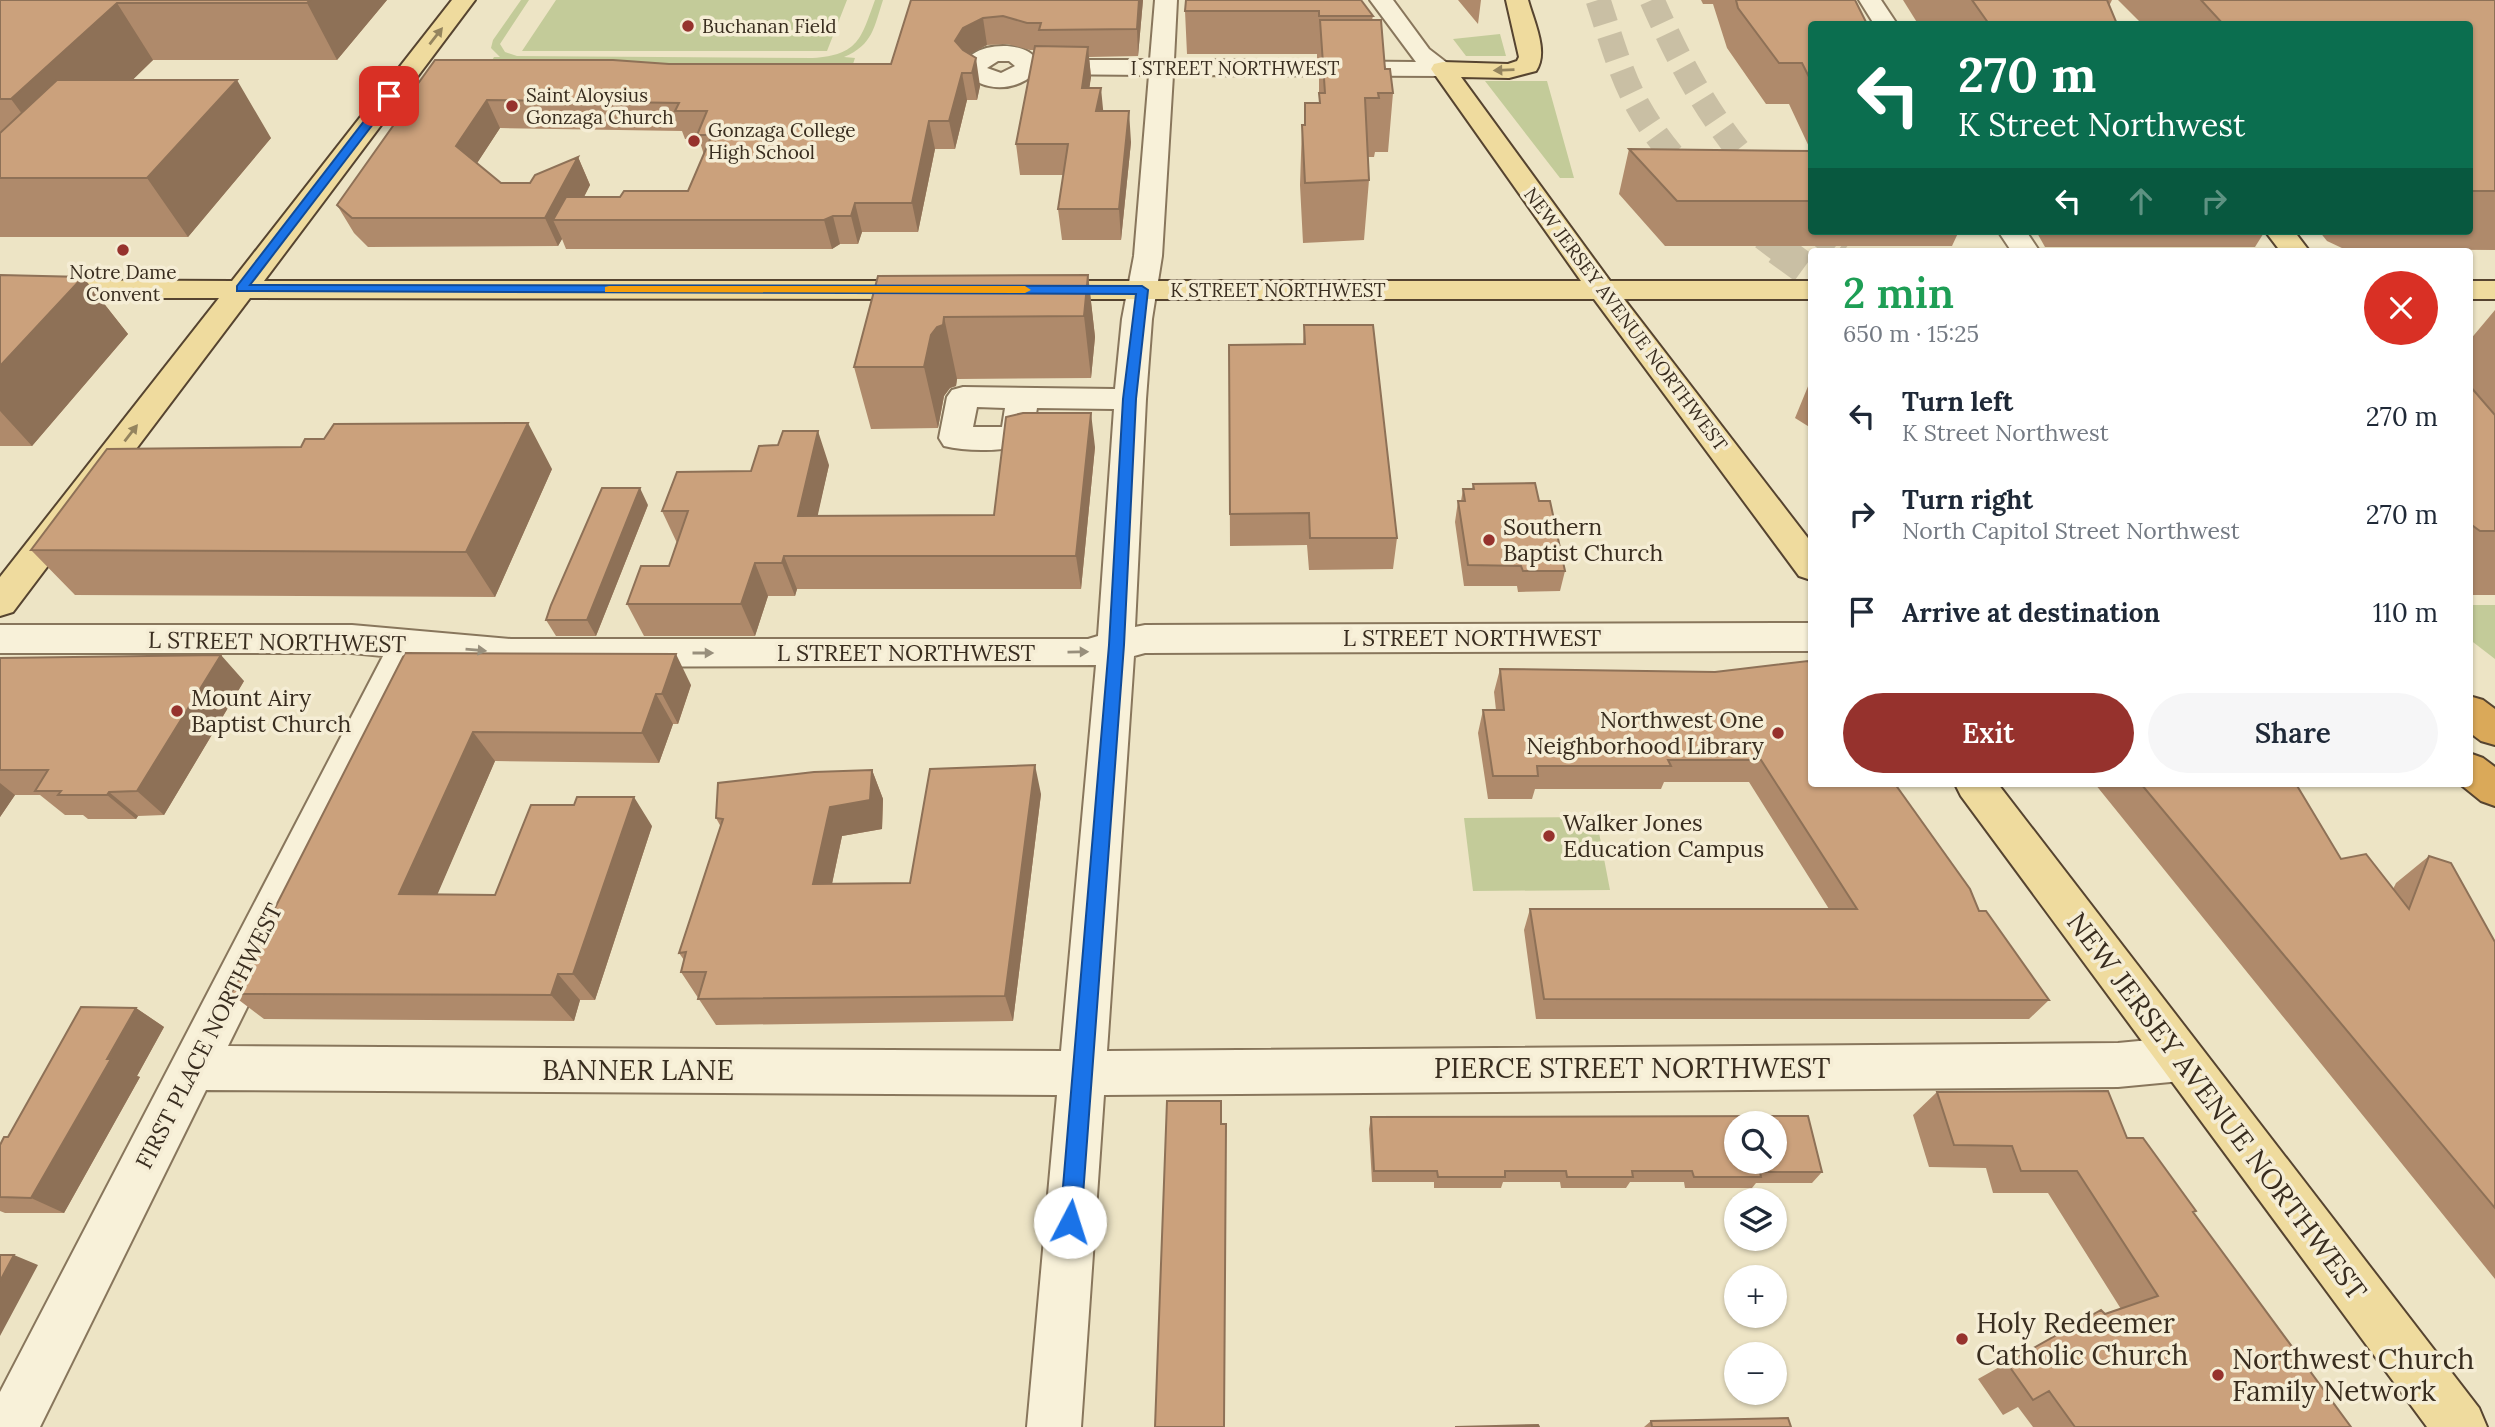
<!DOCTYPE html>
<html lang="en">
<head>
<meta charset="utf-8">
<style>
	body { margin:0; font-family:Lora,serif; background:#f6f6f7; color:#1f2937; height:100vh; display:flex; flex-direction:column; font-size:26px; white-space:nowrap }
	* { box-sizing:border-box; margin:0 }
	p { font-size:23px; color:#747a83 }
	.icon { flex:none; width:38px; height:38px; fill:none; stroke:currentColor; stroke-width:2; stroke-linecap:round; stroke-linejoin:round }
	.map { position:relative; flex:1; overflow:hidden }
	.panel { position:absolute; left:1808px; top:248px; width:665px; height:539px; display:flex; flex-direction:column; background:#fff; border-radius:7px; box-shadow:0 2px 5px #0004 }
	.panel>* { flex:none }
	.banner { position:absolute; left:1808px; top:21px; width:665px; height:214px; border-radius:7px; box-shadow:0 2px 5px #0004; background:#0b6e4f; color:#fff; overflow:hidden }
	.buttons { position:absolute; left:1724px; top:1111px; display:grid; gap:14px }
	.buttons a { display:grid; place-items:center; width:63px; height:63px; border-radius:50%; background:#fff; box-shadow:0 2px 5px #0004; font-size:35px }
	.pin { position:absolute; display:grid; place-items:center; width:60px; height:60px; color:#fff; margin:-30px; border-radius:14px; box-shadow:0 4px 10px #0006 }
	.me { position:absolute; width:77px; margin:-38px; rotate:5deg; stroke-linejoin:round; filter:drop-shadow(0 0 5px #0008) }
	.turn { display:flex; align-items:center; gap:24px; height:147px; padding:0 35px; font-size:32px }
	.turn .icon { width:91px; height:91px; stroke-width:2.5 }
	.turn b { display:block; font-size:49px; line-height:60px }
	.lanes { display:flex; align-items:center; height:66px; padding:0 35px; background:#0003; justify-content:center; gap:35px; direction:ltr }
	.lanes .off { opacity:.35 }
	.round { display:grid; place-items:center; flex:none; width:74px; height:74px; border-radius:37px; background:#f6f6f7 }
	.summary { display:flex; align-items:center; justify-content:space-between; height:119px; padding:0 35px }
	h1 { font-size:42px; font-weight:600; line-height:52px; color:#1e9e55 }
	.button { display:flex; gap:14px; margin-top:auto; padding:14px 35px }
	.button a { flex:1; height:80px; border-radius:42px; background:#96322d; color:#fff; font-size:28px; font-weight:600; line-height:80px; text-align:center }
	.button a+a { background:#f6f6f7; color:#1f2937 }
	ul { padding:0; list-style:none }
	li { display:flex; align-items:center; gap:21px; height:98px; padding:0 35px }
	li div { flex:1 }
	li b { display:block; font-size:26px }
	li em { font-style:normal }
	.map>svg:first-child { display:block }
	.green { fill:#c3cb99 }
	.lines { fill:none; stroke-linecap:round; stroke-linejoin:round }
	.highway-tunnel-far1 { stroke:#c9bfa4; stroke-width:25; stroke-dasharray:25 12; stroke-linecap:butt }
	.highway-tunnel { stroke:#c9bfa4; stroke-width:32; stroke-dasharray:32 16; stroke-linecap:butt }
	.minor-casing { stroke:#88765c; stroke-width:4 }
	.major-casing { stroke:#564430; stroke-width:4 }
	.highway-casing { stroke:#564430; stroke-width:4 }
	.minor { fill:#f8f1d9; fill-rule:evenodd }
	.major { fill:#efdb9e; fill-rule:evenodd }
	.highway { fill:#daa959; fill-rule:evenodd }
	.wall { fill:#af8a6b; fill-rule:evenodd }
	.shaded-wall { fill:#8e7157 }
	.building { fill:#cba17c; stroke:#8e7157; stroke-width:2; fill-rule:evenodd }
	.oneway { fill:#94845e }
	.oneway2 { fill:#988f7c }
	.route { fill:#1a73e8; stroke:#114b97; stroke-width:2 }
	.slow { fill:#f59e0b }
	.poi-dot { fill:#96322d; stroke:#f5edd5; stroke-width:2.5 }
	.labels { text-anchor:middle; stroke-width:7; stroke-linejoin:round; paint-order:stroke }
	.far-poi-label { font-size:19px; fill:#392d1f; stroke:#f5edd5; text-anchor:start }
	.far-street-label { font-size:19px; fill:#392d1f; stroke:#f5edd5 }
	.poi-label { font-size:23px; fill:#392d1f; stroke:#f5edd5; text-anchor:start }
	.street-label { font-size:23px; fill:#392d1f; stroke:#f5edd5 }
	.near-street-label { font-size:28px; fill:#392d1f; stroke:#f5edd5 }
	.near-poi-label { font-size:28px; fill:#392d1f; stroke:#f5edd5; text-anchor:start }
</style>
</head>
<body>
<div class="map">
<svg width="2495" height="1427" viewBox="0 0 2495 1427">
	<rect width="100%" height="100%" fill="#ede4c5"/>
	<path class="green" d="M521,0H529L500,44L505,52L517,56L813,58C859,55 861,38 875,0H883C874,27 873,45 844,57L855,58L853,64H490L494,57H500L491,48L493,40Z
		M556,0H847L827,51H522Z
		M1500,34L1506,56H1466L1453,39Z
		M1485,81H1547L1574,178H1560Z
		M2469,605H2495V659L2469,639Z
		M1596,817L1610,890L1473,891L1464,818Z"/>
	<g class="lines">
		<path class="highway-tunnel-far1" d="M1598,0C1610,36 1620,73 1638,106C1672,167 1725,210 1781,251
			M1652,0C1693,94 1734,158 1811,227
			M1816,231L1841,251"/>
		<path class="highway-tunnel" d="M1778,249L1811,273
			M1839,249L1843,252"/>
		<g class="minor-casing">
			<path id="minor" d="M1155,0H1177L1174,60L1416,62L1370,0H1393L1429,49L1455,69L1452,74L1443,76L1173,75L1162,256L1152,319L1146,399L1135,627L1145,625L1811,623V651L1145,653L1134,656L1107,1051L2118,1043L2181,1037L2197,1044L2204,1059L2197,1074L2181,1081L2118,1087L1104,1095L1081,1427H1027L1057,1095L206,1090L40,1427H0V1392L383,656L352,653H0V625H352L511,639H1088L1098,636L1114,409L1037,408L1032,437L1027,445C1003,451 968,452 944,446L939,438L947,397L952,390L963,387L1115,389L1122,319L1134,256L1149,75L1034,74C1013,93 978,92 962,68C965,64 968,57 973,54C989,43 1026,42 1037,60H1150ZM998,61H1009L1015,66L1001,73L987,68ZM977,407L1005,408L1002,427H973ZM419,659L511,667L1096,665L1061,1051L228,1046Z
				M1859,0H1881L1897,24H1874Z
				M1998,231H2026L2040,252H2012Z"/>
		</g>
		<g class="major-casing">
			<path id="major" d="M452,0H475L264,281H927L937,284L942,290L937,296L927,299L250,298L13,612L0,616V577L219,298H0V280L232,281Z
				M1506,0H1528C1534,22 1549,52 1536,71L1509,78L1461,77L1610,281H1811V299H1624L1811,542V580L1799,576L1594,299H1036L1026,296L1021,290L1026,284L1036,281H1581L1431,69L1434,64L1443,62L1508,64L1517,61L1519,57Z
				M2265,231H2294L2310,252H2281Z
				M2469,281H2495V299H2469Z
				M1955,784H1998L2479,1408L2487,1427H2427L1961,796Z"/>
		</g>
		<g class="highway-casing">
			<path id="highway" d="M2469,696L2483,700L2495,709V745L2481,741L2469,732Z
				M2469,753L2483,758L2495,767V806L2481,801L2460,784H2469Z"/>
		</g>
		<use href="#minor" class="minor"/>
		<use href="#major" class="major"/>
		<use href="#highway" class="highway"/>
	</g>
	<path class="wall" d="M0,0H387L337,60H153L132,80L271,138L188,237H0Z
		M911,0H1143L1138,56L1089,57L1091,77L1089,88L1103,111L1131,142L1121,240H1062L1058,209L1063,175H1020L1016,144L1035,50H1030L1007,44L987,45L969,54L980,86L977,100H967L955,149H935L918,232H862L858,244H840L832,249H566L562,239L558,246L368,247L354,233L337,205L414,96L412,92L669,64H891ZM500,128L682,131L685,139H699L704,155L688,191L620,197H584L590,185L578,157L530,183H501L477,163Z
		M1361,0L1373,16L1372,20L1393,93L1388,152H1375L1374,157H1368L1369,180L1364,240L1303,243L1300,185L1302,125H1304L1305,103H1319V59H1317V54H1187L1185,11Z
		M1458,0H1481L1478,24Z
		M1701,0H1855L1811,24V231H1959L1952,246H1665L1619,194L1629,149L1811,151L1789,104H1766L1727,48L1713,4H1703Z
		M1903,0H2112L2109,6L2117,24H1918Z
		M2118,0H2495V250L2344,249L2327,241L2319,231H2469V24H2142Z
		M2036,231H2265L2255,247H2045Z
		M0,275L83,277L128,334L32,446H0Z
		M1088,275L1095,337L1091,378L957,379L956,386L950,388L944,396L938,428L871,429L854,367L878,276Z
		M2495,310V595H2469V341Z
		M1304,325L1397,538L1393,569L1309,570L1307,545L1230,546L1229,345L1303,344Z
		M1811,379V428L1795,418Z
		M1095,447L1081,589H797L795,596H768L755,636H644L627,604L669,566L677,543L662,511L751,471L829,465L817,516L994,515Z
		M552,469L495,597L75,595L31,550Z
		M1473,484L1539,501L1565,571L1560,591L1518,592L1517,586H1464L1455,522L1458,501H1461L1463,489H1472Z
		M648,505L596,636H556L546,620Z
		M405,653L691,685L678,724H673L659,763L495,761L437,894L495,895L652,826L595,1000H580L574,1021L264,1019L231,994Z
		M0,658L244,681L164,815L138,816L136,819H88L83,815H65L40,795H15L0,817Z
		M1500,669L1715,672L1979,911L2049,1000L2029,1019H1536L1524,930L1530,909H1829L1749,782H1664L1661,789H1535L1532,799H1488L1478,733L1483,710H1496L1494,692Z
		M872,770L883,799L882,829L842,836L832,884L910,883L1041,794L1013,1021L716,1025L681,972L684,960L679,953L721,827L716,818Z
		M2095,784H2296L2341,859L2393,889L2396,883L2429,856L2495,942V1279Z
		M136,1008L164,1027L137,1076L140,1077L64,1213H5L0,1211V1145Z
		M1937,1092L2127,1138L2193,1213L2351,1427H2033L2018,1407L2003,1415L1978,1379L2101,1310L2105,1314L2121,1309L2048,1193H1993L1986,1168L1929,1167L1913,1115Z
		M1371,1117L1822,1172L1812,1183H1756L1752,1188H1685L1684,1182H1630L1626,1188H1561L1560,1182H1503L1501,1188H1434V1182H1372L1369,1129Z
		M1651,1421L1791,1427H1644Z"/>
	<path class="shaded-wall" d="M310,0H387L337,60L307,3Z
		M1139,0H1143L1138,56L1137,29Z
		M117,3L153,60L54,157L11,99Z
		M983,18L987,45L968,55L955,41L963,28Z
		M1088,47L1091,77L1085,119L1082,88Z
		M976,58L980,86L977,100L972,73Z
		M962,73L967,100L955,149L949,121Z
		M237,80L271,138L188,237L147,178Z
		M1101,88L1104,119L1096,111Z
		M487,100L500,128L470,174L456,146Z
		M1129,111L1131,142L1121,240L1119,209Z
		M929,121L935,149L918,232L912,203Z
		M578,157L590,185L572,220H553L562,239L558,246L545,218Z
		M855,203L862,232L858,244L851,216Z
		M833,216L840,244L832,249L824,220Z
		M1088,275L1095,337L1091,378L1084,316Z
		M83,277L128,334L32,446L0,411V366Z
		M944,317L957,379L956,386L950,388L944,396L938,428L924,367L931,335Z
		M1091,413L1095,447L1081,589L1076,556Z
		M528,423L552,469L495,597L466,552Z
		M818,431L829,465L810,550L798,516Z
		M640,488L648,505L596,636L587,620Z
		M784,556L797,589L795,596L782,563Z
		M755,563L768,596L755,636L741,604Z
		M676,654L691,685L678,724L662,694Z
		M221,655L244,681L164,815L137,791Z
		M656,694L673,724L659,763L642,733Z
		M473,732L495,761L426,921L399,894Z
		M1035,765L1041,794L1013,1021L1005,996Z
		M872,770L883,799L882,829L842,836L826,912L813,884L830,807Z
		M0,783L15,795L0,817Z
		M109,792L138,816L136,819L107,795Z
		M634,797L652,826L595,1000L573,974Z
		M558,974L580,1000L574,1021L551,995Z
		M136,1008L164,1027L137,1076L140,1077L64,1213L31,1198Z
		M14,1255L38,1265L0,1336V1281Z"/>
	<path class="building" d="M0,0H310L307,3H117L11,99H0Z
		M911,0H1139L1137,29L1039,30L1041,23H1027L1003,16L983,18L963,28L955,41L963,50L976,58L972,73H962L949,121H929L912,203H855L851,216H833L824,220H553L566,197H620L624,191H688L712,135H697L707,111H675L679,103L487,100L456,146L501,183H530L535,175L578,157L545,218H352L337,205L417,92H412L435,60H613L669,64H891Z
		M1186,0H1361L1373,16H1319V11H1185Z
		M1736,0H1855L1867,24H1811V81L1802,63H1779L1738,8Z
		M1972,0H2107L2117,24H1989Z
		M2201,0H2495V191H2469V24H2223Z
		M1320,20H1381L1385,69H1390L1393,93H1378L1379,98H1365L1369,180L1305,183L1302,125H1305V103H1320L1319,93H1325Z
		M1035,46L1088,47L1082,88H1101L1096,111H1129L1119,209H1058L1068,144H1016Z
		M57,80H237L147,178H0V133Z
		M1629,149L1811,151V201H1677Z
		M0,275L83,277L0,366Z
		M1088,275L1084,316L944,317L943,325L937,327L931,335L924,367H854L878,276Z
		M1304,325H1373L1397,538H1310L1309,513L1230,514L1229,345L1305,344Z
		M2469,385L2495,415V531H2480L2469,523Z
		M1023,413H1091L1076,556H784L782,563H755L741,604H627L641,566H669L688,511H662L677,472L751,471L759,446L778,445L783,431H818L798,516L994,515L1006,417Z
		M528,423L466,552L31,550L107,449L301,447L305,439H324L334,424Z
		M1535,483L1539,501H1550L1565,571H1523L1521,566L1468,565L1458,501H1465L1463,489H1474L1473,484Z
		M602,488H640L587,620H546L551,605Z
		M405,653L676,654L662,694H656L642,733L473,732L399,894L495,895L531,805H574L577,797H634L573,974H558L551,995L231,994Z
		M221,655L137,791L109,792L107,795H58L61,791H35L48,770H0V658Z
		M1808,661L1811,666V784H1895L1970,889L1979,911H1986L2049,1000L1544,999L1530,909H1857L1761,760H1668L1671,766H1537L1538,776H1493L1483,710H1504L1500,669L1715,672Z
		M1035,765L1005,996L698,999L706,972H681L686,952L679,953L723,819L716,818L718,783L814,772L872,770L870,800L830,807L813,884L910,883L930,769Z
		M2141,784H2296L2341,859L2366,854L2409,909L2429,856L2451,863L2495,942V1208Z
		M81,1007L136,1008L107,1059H111L31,1198L0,1197V1145L4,1137H8Z
		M2108,1091L2127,1138H2143L2196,1211L2193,1212L2351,1427H2075L2049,1391L2033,1400L2007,1363L2101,1310L2105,1314L2158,1296L2077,1171H2021L2012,1146L1954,1145L1937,1092Z
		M1167,1101H1221V1124H1226L1224,1427H1155Z
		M1808,1116L1822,1172H1760L1761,1177H1694L1692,1171H1632L1633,1177H1567L1566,1171H1505V1177H1438L1437,1171H1374L1371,1117ZM1736,1124H1774V1162H1736Z
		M0,1255H14L0,1281Z
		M1788,1418L1791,1427H1652L1651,1421Z
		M1538,1425L1539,1427H1455Z"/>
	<defs><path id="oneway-solid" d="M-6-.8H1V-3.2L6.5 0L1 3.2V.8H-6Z" transform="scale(1.75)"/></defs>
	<g class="oneway">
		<use href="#oneway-solid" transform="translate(436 36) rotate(-52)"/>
		<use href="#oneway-solid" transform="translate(1504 70) rotate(178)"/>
		<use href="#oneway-solid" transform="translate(131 433) rotate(-52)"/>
	</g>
	<g class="oneway2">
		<use href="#oneway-solid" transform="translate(476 650) rotate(5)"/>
		<use href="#oneway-solid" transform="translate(1078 652) rotate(-1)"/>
		<use href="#oneway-solid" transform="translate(703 653)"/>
	</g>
	<path class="route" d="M389,93L393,94V98L250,285L1142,286L1148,290L1136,399L1124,645L1081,1222L1078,1229L1070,1232L1063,1229L1060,1222L1109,645L1123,399L1136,294L237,291V286L385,94Z"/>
	<path class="slow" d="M609,286H1025L1031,290L1025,293L605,292V287Z"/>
	<g class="poi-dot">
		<circle cx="688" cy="26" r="7"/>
		<circle cx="512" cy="106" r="7"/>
		<circle cx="694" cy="141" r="7"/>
		<circle cx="123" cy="250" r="7"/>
		<circle cx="1489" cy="540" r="7"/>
		<circle cx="177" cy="711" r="7"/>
		<circle cx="1778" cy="733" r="7"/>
		<circle cx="1549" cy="836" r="7"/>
		<circle cx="1962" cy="1339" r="7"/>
		<circle cx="2218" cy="1375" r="7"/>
	</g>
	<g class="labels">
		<g class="far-poi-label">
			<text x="702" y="33">Buchanan Field</text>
			<text x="526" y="102">Saint Aloysius<tspan x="526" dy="22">Gonzaga Church</tspan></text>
			<text x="708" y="137">Gonzaga College<tspan x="708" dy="22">High School</tspan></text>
			<text x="123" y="279" text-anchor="middle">Notre Dame<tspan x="123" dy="22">Convent</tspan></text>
		</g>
		<g class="far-street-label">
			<text x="1235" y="75">I STREET NORTHWEST</text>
			<text x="1278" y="297">K STREET NORTHWEST</text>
			<text transform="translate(1626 319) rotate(53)" y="7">NEW JERSEY AVENUE NORTHWEST</text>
		</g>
		<g class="poi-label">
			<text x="1503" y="535">Southern<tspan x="1503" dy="26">Baptist Church</tspan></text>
			<text x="191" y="706">Mount Airy<tspan x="191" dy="26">Baptist Church</tspan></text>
			<text x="1764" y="728" text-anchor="end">Northwest One<tspan x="1764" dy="26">Neighborhood Library</tspan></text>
			<text x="1563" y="831">Walker Jones<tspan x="1563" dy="26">Education Campus</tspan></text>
		</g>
		<g class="street-label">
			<text x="1472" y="646">L STREET NORTHWEST</text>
			<text transform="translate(277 642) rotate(1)" y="8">L STREET NORTHWEST</text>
			<text x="906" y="661">L STREET NORTHWEST</text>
			<text transform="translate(209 1036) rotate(-63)" y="8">FIRST PLACE NORTHWEST</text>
		</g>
		<g class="near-street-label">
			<text x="1632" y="1078">PIERCE STREET NORTHWEST</text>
			<text x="638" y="1080">BANNER LANE</text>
			<text transform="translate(2217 1106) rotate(53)" y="10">NEW JERSEY AVENUE NORTHWEST</text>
		</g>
		<g class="near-poi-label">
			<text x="1976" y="1333">Holy Redeemer<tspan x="1976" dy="32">Catholic Church</tspan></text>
			<text x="2232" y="1369">Northwest Church<tspan x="2232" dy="32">Family Network</tspan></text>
		</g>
	</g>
</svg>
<div class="buttons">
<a><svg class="icon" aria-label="search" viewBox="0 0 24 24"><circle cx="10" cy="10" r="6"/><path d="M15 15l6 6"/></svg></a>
<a><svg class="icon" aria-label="layers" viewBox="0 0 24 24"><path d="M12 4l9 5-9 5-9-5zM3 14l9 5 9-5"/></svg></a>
<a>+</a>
<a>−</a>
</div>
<div class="pin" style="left:389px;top:96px;background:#d93025"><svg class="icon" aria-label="arrive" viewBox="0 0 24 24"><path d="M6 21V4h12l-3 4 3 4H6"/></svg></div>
<svg class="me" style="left:1070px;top:1222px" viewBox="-20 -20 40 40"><circle r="19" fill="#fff"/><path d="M0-13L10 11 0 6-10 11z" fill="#1a73e8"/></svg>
<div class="banner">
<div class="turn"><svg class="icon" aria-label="left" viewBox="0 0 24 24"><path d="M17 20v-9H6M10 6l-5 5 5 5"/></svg><div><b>270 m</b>K Street Northwest</div></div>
<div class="lanes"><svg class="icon" aria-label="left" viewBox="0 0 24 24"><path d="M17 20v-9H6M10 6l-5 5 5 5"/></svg><svg class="icon off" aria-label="ahead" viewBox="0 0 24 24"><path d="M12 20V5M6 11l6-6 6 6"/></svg><svg class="icon off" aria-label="right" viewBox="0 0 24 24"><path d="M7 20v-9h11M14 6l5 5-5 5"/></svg></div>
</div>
<section class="panel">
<div class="summary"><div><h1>2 min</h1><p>650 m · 15:25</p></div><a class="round" style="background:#d93025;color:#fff"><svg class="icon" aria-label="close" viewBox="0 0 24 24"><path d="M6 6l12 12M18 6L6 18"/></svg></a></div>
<ul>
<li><svg class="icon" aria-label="left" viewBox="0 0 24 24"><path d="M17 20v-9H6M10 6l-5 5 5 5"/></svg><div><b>Turn left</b><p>K Street Northwest</p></div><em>270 m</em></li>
<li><svg class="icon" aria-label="right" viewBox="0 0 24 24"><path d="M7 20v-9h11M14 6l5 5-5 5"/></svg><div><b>Turn right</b><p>North Capitol Street Northwest</p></div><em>270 m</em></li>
<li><svg class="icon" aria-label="arrive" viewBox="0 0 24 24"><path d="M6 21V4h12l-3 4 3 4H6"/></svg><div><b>Arrive at destination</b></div><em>110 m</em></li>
</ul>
<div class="button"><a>Exit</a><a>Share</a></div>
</section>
</div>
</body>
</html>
